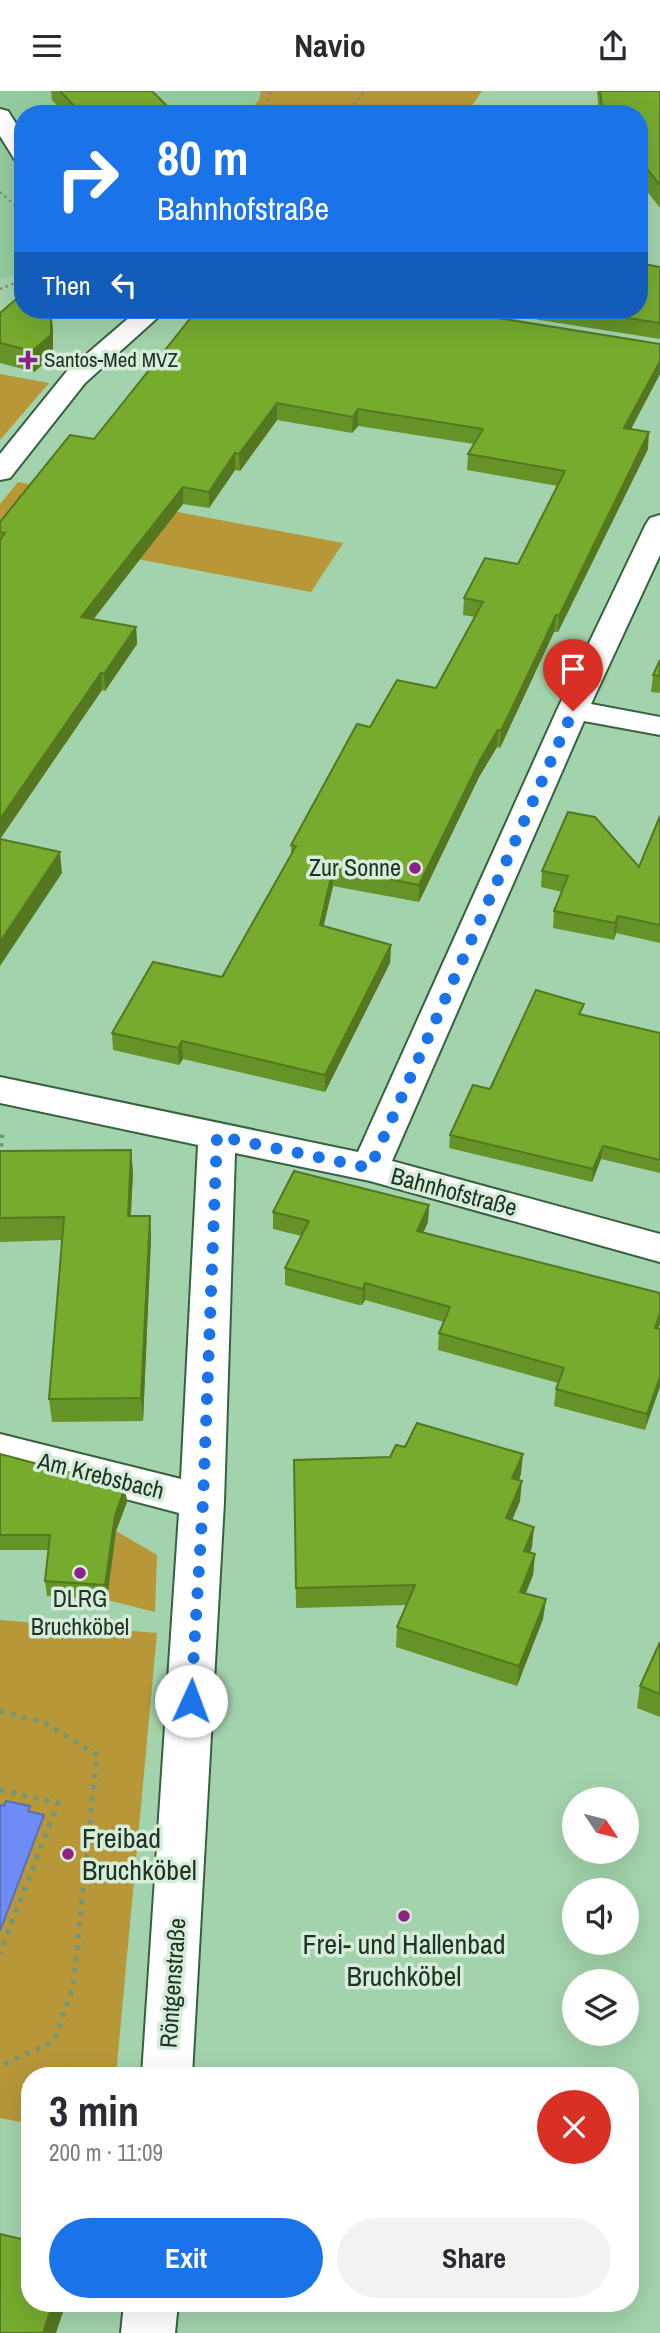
<!DOCTYPE html>
<html lang="en">
<head>
<meta charset="utf-8">
<style>
	body { margin:0; font-family:"Archivo Narrow",sans-serif; background:#f2f2f3; color:#2b2b33; height:100vh; display:flex; flex-direction:column; font-size:26px; white-space:nowrap }
	* { box-sizing:border-box; margin:0 }
	p { font-size:23px; color:#7c7c81 }
	.icon { flex:none; width:38px; height:38px; fill:none; stroke:currentColor; stroke-width:2; stroke-linecap:round; stroke-linejoin:round }
	.map { position:relative; flex:1; overflow:hidden }
	.drawer { position:absolute; left:21px; top:1976px; width:618px; height:245px; display:flex; flex-direction:column; background:#fff; border-radius:28px; box-shadow:0 7px 28px #0002 }
	.drawer>* { flex:none }
	.top-card { position:absolute; left:14px; top:14px; width:634px; height:214px; border-radius:28px; box-shadow:0 7px 28px #0002; background:#1a73e8; color:#fff; overflow:hidden }
	.needle { width:46px; rotate:125deg }
	.fabs { position:absolute; left:562px; top:1696px; display:grid; gap:14px }
	.fabs a { display:grid; place-items:center; width:77px; height:77px; border-radius:50%; background:#fff; box-shadow:0 7px 28px #0002; font-size:35px }
	.pin { position:absolute; display:grid; place-items:center; width:60px; height:60px; color:#fff; margin:-72px -30px; border-radius:50% 50% 50% 0; rotate:-45deg; box-shadow:0 0 7px #0007 }
	.pin .icon { rotate:45deg }
	.me { position:absolute; width:77px; margin:-38px; rotate:2deg; stroke-linejoin:round; filter:drop-shadow(0 0 5px #0008) }
	.turn { display:flex; align-items:center; gap:24px; height:147px; padding:0 28px; font-size:32px }
	.turn .icon { width:91px; height:91px; stroke-width:2.5 }
	.turn b { display:block; font-size:49px; line-height:60px }
	.then { display:flex; align-items:center; height:66px; padding:0 28px; background:#0003; gap:14px; font-size:26px }
	.round { display:grid; place-items:center; flex:none; width:74px; height:74px; border-radius:37px; background:#f2f2f3 }
	.summary { display:flex; align-items:center; justify-content:space-between; height:119px; padding:0 28px }
	h1 { font-size:42px; font-weight:800; line-height:52px }
	.button { display:flex; gap:14px; margin-top:auto; padding:14px 28px }
	.button a { flex:1; height:80px; border-radius:42px; background:#1a73e8; color:#fff; font-size:28px; font-weight:800; line-height:80px; text-align:center }
	.button a+a { background:#f2f2f3; color:#2b2b33 }
	header { display:flex; justify-content:space-between; align-items:center; height:91px; padding:0 28px; background:#fff; font-size:32px; font-weight:800 }
	.map>svg:first-child { display:block }
	.built { fill:#94cc9f }
	.green { fill:#b79738 }
	.water { fill:#6e8bf6; stroke:#5771b7; stroke-width:2 }
	.lines { fill:none; stroke-linecap:round; stroke-linejoin:round }
	.minor-casing { stroke:#35623f; stroke-width:4 }
	.path-far2 { stroke:#719678; stroke-width:2.5; stroke-dasharray:2.5 3.5; stroke-linecap:butt }
	.path-far1 { stroke:#719678; stroke-width:4.5; stroke-dasharray:3.5 5; stroke-linecap:butt }
	.path { stroke:#719678; stroke-width:5; stroke-dasharray:4.5 7; stroke-linecap:butt }
	.minor { fill:#fff; fill-rule:evenodd }
	.wall { fill:#659328 }
	.shaded-wall { fill:#537820 }
	.building { fill:#76ab2e; stroke:#537820; stroke-width:2 }
	.route { stroke:#1a73e8; stroke-width:12; stroke-dasharray:0 21.6 }
	.poi-dot { fill:#8c2186; stroke:#d5edd9; stroke-width:2.5 }
	.labels { text-anchor:middle; stroke-width:7; stroke-linejoin:round; paint-order:stroke }
	.far-poi-label { font-size:21px; fill:#203324; stroke:#d5edd9; text-anchor:start }
	.poi-label { font-size:24px; fill:#203324; stroke:#d5edd9; text-anchor:end }
	.street-label { font-size:24px; fill:#203324; stroke:#d5edd9 }
	.near-poi-label { font-size:28px; fill:#203324; stroke:#d5edd9; text-anchor:start }
</style>
</head>
<body>
<header><svg class="icon" aria-label="menu" viewBox="0 0 24 24"><path d="M4 6h16M4 12h16M4 18h16"/></svg>Navio<svg class="icon" aria-label="share" viewBox="0 0 24 24"><path d="M12 15V3M7 8l5-5 5 5M5 13v7h14v-7"/></svg></header>
<div class="map">
<svg width="660" height="2242" viewBox="0 0 660 2242">
	<rect width="100%" height="100%" fill="#a3d3ac"/>
	<path class="built" d="M0,0H261L259,9L247,23H23V180L0,188Z"/>
	<path class="green" d="M261,0H482L466,23H247L259,9Z
		M0,283L49,292L0,349Z
		M18,391L343,452L311,501L0,442V413Z
		M116,1440L157,1464L155,1521L107,1509Z
		M0,1529L157,1542L116,1984H30V2033L0,2027Z"/>
	<path class="water" d="M6,1710L30,1715L28,1720L44,1724L0,1840V1714L4,1715Z"/>
	<g class="lines">
		<g class="minor-casing">
			<path id="minor" d="M0,18L8,20L23,44V71L15,69L0,45Z
				M138,219H166L85,292L10,387L0,389V363L67,280Z
				M660,424V464L591,613L660,626V644L584,630L392,1070L660,1143V1171L370,1090L235,1062L224,1411L192,1984H142L179,1422L0,1375V1343L181,1388L198,1054L0,1012V986L358,1061L557,619L646,433L650,427Z
				M124,2212H178L175,2242H121Z"/>
		</g>
		<path class="path-far2" d="M257,23L267,14L271,0
			M339,23L355,12L365,0
			M0,101L23,121
			M0,198L23,189"/>
		<path class="path-far1" d="M0,1064L2,1043"/>
		<path class="path" d="M0,1620L46,1632L97,1664L73,1896L54,1950L0,1975
			M0,1699L58,1712L0,1862"/>
		<use href="#minor" class="minor"/>
	</g>
	<path class="wall" d="M51,0H152L173,23H66L52,9Z
		M597,0H660V117L639,90V23H599Z
		M660,176V248L477,219H639Z
		M51,219L53,239V265L34,281L0,272V222Z
		M197,219L660,283L631,338L648,358L558,541H554L500,657L497,656L479,686L419,811L333,795L323,835L391,854L390,872L325,1001L183,968L179,974L113,959L112,942L222,886L291,764V754L370,636L436,597L475,526L463,524L464,507L518,473L558,395L467,379L468,363L474,353L358,335L352,342L277,329L240,380L235,379L209,417L183,413L93,528L136,536L137,553L105,600L102,599L0,748V431L94,348Z
		M660,569V602L651,601L653,584Z
		M660,725V852L616,842L614,849L553,837L554,820L562,801L541,796L542,780L639,776Z
		M583,924L660,942V1082L601,1068L592,1091L449,1057L450,1044L490,998Z
		M131,1059L133,1082L131,1125H150L151,1148L143,1330L52,1331L49,1308L62,1149L0,1151V1060Z
		M429,1114L428,1131L423,1142L660,1233L658,1238H660L645,1339L554,1315L556,1298L558,1292L438,1259L439,1242L444,1231L365,1209L362,1214H359L285,1194V1177L301,1145L273,1138V1121Z
		M0,1363L125,1396L127,1411L116,1440L107,1509L47,1505L45,1490L48,1459H0Z
		M294,1369L521,1383L519,1389L520,1410L512,1429L532,1456L530,1462L535,1463L533,1484L526,1502L546,1508L543,1528L517,1595L396,1556L397,1536L406,1514L296,1517Z
		M660,1551V1626L637,1617L640,1595Z"/>
	<path class="shaded-wall" d="M51,219L53,239V265L34,281L32,260Z
		M660,270V283L623,353L624,337Z
		M277,312V329L240,380L239,363Z
		M358,318V335L352,342L353,326Z
		M649,341L648,358L558,541L559,525Z
		M235,362V379L209,417V401Z
		M183,396V413L82,543L81,526Z
		M556,524L554,541L500,657L501,640Z
		M136,536L137,553L105,600L104,583Z
		M101,582L102,599L0,748V728Z
		M498,639L497,656L479,686L419,811V794L480,669Z
		M60,761L62,782L0,875V851Z
		M333,777V795L320,851V834Z
		M618,825L616,842L614,849L615,832Z
		M391,854L390,872L325,1001V984Z
		M182,950L183,968L179,974L178,957Z
		M603,1055L601,1068L592,1091L593,1078Z
		M131,1059L133,1082L129,1148L128,1125Z
		M429,1114L428,1131L416,1157L417,1140Z
		M150,1125L151,1148L143,1330L141,1307Z
		M365,1192V1209L362,1214L363,1198Z
		M660,1222V1233L653,1254L655,1237Z
		M660,1286V1296L645,1339L647,1323Z
		M523,1363L521,1383L511,1408L512,1387Z
		M522,1390L520,1410L504,1448L506,1427Z
		M125,1396L127,1411L116,1440L107,1509L105,1494L115,1425Z
		M534,1436L532,1456L522,1480L524,1460Z
		M535,1463L533,1484L518,1521L520,1501Z
		M546,1508L543,1528L517,1595L519,1575Z
		M53,2212H66L56,2242H43Z"/>
	<path class="building" d="M60,0H152L173,21L163,23H82Z
		M600,0H660V94L639,68V23H603Z
		M639,172L660,176V232L575,219H639Z
		M15,209L23,211V219H51V244L32,260L0,252V222Z
		M197,219H448L660,253V270L624,337L649,341L559,525L556,524L501,640L498,639L480,669L419,794L333,777L320,834L391,854L325,984L182,950L178,957L112,942L153,871L222,886L296,755L291,754L357,633L370,636L397,589L436,597L483,511L464,507L485,467L518,473L565,380L468,363L483,338L358,318L353,326L277,312L239,363L235,362L209,401L183,396L81,526L136,536L104,583L101,582L0,728V449L5,442L0,441V431L70,344L94,348Z
		M660,569V585L653,584Z
		M568,721L595,726L639,776L660,725V834L618,825L615,832L554,820L568,785L542,780Z
		M0,748L60,761L0,851Z
		M536,899L584,913L579,923L660,942V1069L603,1055L593,1078L450,1044L473,994L490,998Z
		M131,1059L128,1125H150L141,1307L49,1308L64,1126L0,1127V1060Z
		M294,1080L429,1114L417,1140L660,1202V1222L655,1237L660,1238V1286L647,1323L556,1298L564,1277L439,1242L450,1216L365,1192L363,1198L359,1197L285,1177L309,1130L273,1121Z
		M417,1332L523,1363L512,1387L522,1390L506,1427L534,1436L524,1460L535,1463L520,1501L546,1508L519,1575L397,1536L415,1494L296,1497L294,1369L390,1366L396,1354L405,1356Z
		M0,1363L125,1396L115,1425L105,1494L45,1490L50,1444H0Z
		M660,1551V1603L640,1595Z
		M0,2143L30,2150V2212H53L43,2242H0Z"/>
	<g class="lines">
		<path class="route" d="M191,1610L203,1411L217,1045L370,1077L573,620"/>
	</g>
	<g class="poi-dot">
		<path d="M24.5 258.5h7v7h7v7h-7v7h-7v-7h-7v-7h7z"/>
		<circle cx="415" cy="777" r="7"/>
		<circle cx="80" cy="1482" r="7"/>
		<circle cx="68" cy="1763" r="7"/>
		<circle cx="404" cy="1825" r="7"/>
	</g>
	<g class="labels">
		<g class="far-poi-label">
			<text x="44" y="276">Santos-Med MVZ</text>
		</g>
		<g class="poi-label">
			<text x="401" y="785">Zur Sonne</text>
			<text x="80" y="1516" text-anchor="middle">DLRG<tspan x="80" dy="28">Bruchköbel</tspan></text>
		</g>
		<g class="street-label">
			<text transform="translate(454 1101) rotate(15)" y="8">Bahnhofstraße</text>
			<text transform="translate(101 1385) rotate(14)" y="8">Am Krebsbach</text>
			<text transform="translate(173 1892) rotate(-86)" y="8">Röntgenstraße</text>
		</g>
		<g class="near-poi-label">
			<text x="82" y="1757">Freibad<tspan x="82" dy="32">Bruchköbel</tspan></text>
			<text x="404" y="1863" text-anchor="middle">Frei- und Hallenbad<tspan x="404" dy="32">Bruchköbel</tspan></text>
		</g>
	</g>
</svg>
<div class="fabs">
<a><svg class="needle" viewBox="-14 -14 28 28"><path d="M0-13l5 13h-10z" fill="#e53935"/><path d="M0 13l5-13h-10z" fill="#7c7c81"/></svg></a>
<a><svg class="icon" aria-label="sound" viewBox="0 0 24 24"><path d="M4 9h4l5-4v14l-5-4H4zM17 9q2 3 0 6"/></svg></a>
<a><svg class="icon" aria-label="layers" viewBox="0 0 24 24"><path d="M12 4l9 5-9 5-9-5zM3 14l9 5 9-5"/></svg></a>
</div>
<div class="pin" style="left:573px;top:620px;background:#d93025"><svg class="icon" aria-label="arrive" viewBox="0 0 24 24"><path d="M6 21V4h12l-3 4 3 4H6"/></svg></div>
<svg class="me" style="left:191px;top:1610px" viewBox="-20 -20 40 40"><circle r="19" fill="#fff"/><path d="M0-13L10 11 0 6-10 11z" fill="#1a73e8"/></svg>
<div class="top-card">
<div class="turn"><svg class="icon" aria-label="right" viewBox="0 0 24 24"><path d="M7 20v-9h11M14 6l5 5-5 5"/></svg><div><b>80 m</b>Bahnhofstraße</div></div>
<div class="then">Then<svg class="icon" aria-label="left" viewBox="0 0 24 24"><path d="M17 20v-9H6M10 6l-5 5 5 5"/></svg></div>
</div>
<section class="drawer">
<div class="summary"><div><h1>3 min</h1><p>200 m · 11:09</p></div><a class="round" style="background:#d93025;color:#fff"><svg class="icon" aria-label="close" viewBox="0 0 24 24"><path d="M6 6l12 12M18 6L6 18"/></svg></a></div>
<div class="button"><a>Exit</a><a>Share</a></div>
</section>
</div>
</body>
</html>
